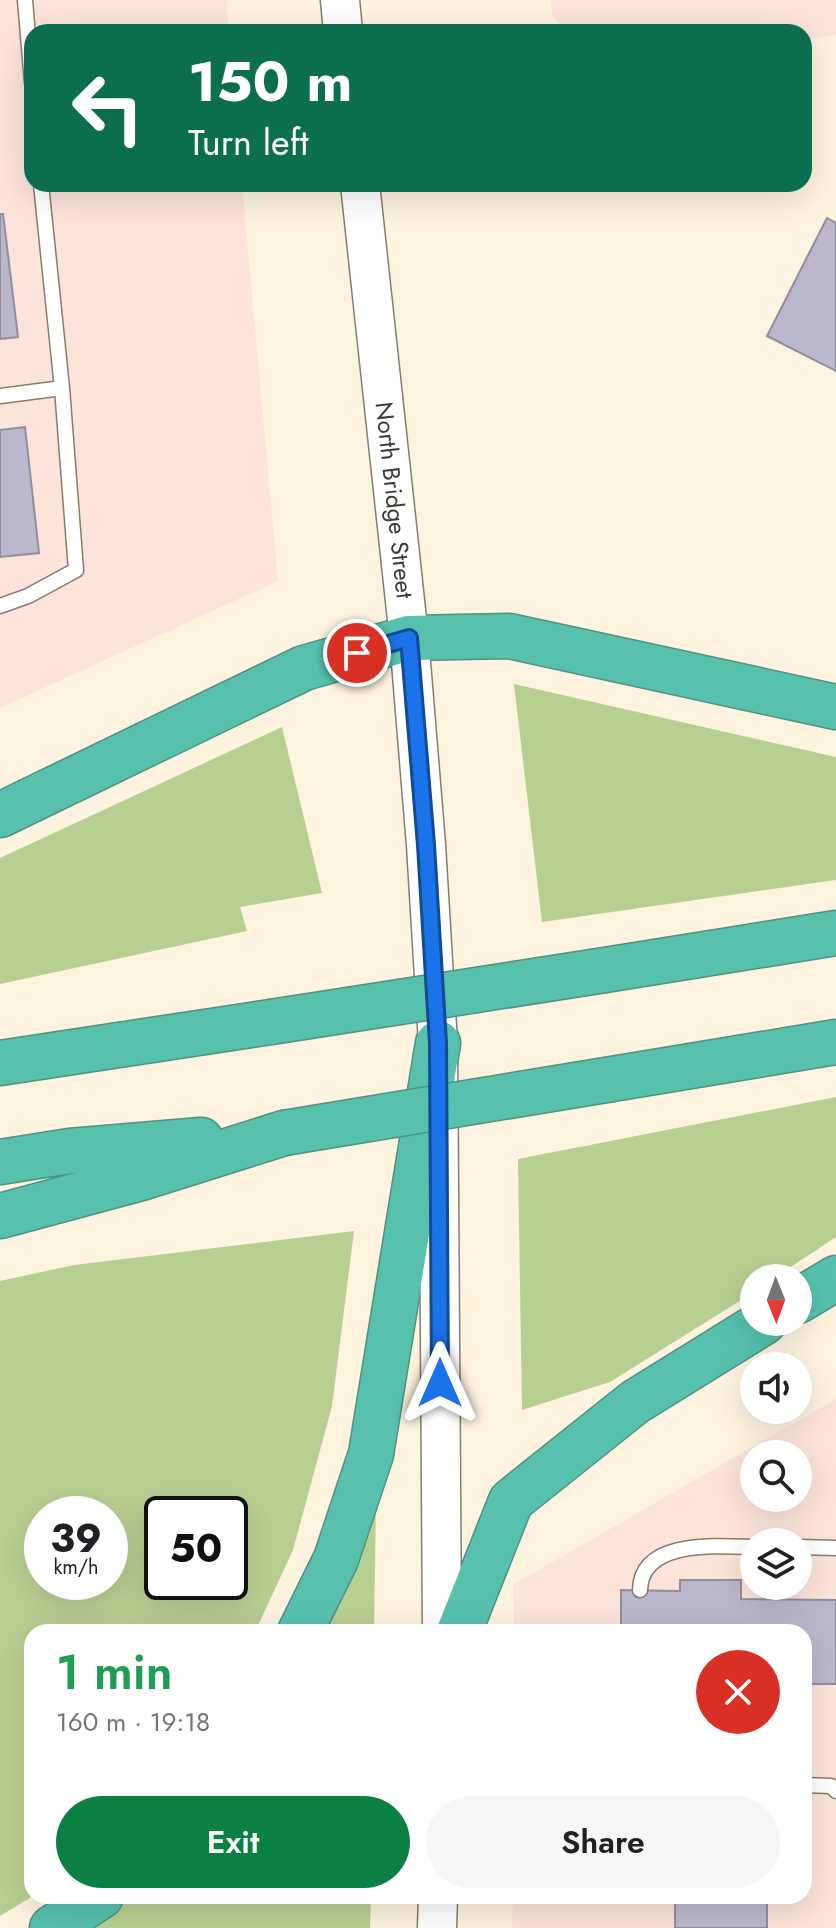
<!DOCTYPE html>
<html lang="en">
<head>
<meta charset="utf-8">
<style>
	body { margin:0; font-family:Jost,sans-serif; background:#f6f6f6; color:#202124; height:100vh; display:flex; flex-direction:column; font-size:30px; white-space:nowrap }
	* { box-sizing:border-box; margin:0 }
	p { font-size:26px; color:#757577 }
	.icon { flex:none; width:44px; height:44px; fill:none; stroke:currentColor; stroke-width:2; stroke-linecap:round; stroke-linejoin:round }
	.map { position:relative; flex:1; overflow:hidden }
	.drawer { position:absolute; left:24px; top:1624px; width:788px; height:280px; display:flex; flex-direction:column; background:#fff; border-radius:24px; box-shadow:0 8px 32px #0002 }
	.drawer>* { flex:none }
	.guide { position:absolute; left:24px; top:24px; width:788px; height:168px; border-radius:24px; box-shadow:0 8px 32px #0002; background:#0b6e4f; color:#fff; overflow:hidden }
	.needle { width:52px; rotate:179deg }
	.buttons { position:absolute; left:740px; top:1264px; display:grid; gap:16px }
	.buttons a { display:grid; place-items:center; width:72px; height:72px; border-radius:50%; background:#fff; box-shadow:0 8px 32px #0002; font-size:40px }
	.speed { position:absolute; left:24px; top:1496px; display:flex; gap:16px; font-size:40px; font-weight:700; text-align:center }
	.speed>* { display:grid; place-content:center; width:104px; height:104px; border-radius:50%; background:#fff; box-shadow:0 8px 32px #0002; line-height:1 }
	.speed small { font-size:20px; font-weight:400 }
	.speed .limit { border:4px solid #111; border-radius:12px; background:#fff; color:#111 }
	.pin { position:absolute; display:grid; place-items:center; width:68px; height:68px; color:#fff; margin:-34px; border:4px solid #fff; border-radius:50%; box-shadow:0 2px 8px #0007 }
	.me { position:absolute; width:88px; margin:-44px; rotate:0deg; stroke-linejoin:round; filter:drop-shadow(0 0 6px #0008) }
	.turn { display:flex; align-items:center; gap:28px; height:168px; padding:0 32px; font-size:36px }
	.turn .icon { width:104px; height:104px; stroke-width:2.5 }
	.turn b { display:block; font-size:56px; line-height:68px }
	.round { display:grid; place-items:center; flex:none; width:84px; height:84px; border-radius:42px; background:#f6f6f6 }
	.head { display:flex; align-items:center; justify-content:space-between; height:136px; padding:0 32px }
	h1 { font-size:48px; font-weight:600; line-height:60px; color:#1e9e55 }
	.button { display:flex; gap:16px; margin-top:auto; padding:16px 32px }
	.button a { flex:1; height:92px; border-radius:48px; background:#0b8043; color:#fff; font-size:32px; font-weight:600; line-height:92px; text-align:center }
	.button a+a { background:#f6f6f6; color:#202124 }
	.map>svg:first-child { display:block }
	.commercial { fill:#fce4da; fill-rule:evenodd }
	.green { fill:#b8cf92; fill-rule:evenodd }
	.building { fill:#bbb8cc; stroke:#908da0; stroke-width:2 }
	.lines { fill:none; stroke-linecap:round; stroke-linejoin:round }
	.service-casing { stroke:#867d6c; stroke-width:17 }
	.secondary-casing { stroke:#867d6c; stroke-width:41 }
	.motorway-casing { stroke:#4e9283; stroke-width:47 }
	.service { stroke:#fff; stroke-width:14 }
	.secondary { stroke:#fff; stroke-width:38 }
	.motorway { stroke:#57c1ae; stroke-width:44 }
	.motorway-bridge-casing { stroke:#4e9283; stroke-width:47; stroke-linecap:butt }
	.motorway-bridge { stroke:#57c1ae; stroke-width:44 }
	.route-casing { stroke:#114b97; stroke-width:20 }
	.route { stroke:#1a73e8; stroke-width:14 }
	.labels { text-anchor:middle; stroke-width:6; stroke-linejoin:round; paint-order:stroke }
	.street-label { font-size:24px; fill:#3e3a33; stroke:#fff }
</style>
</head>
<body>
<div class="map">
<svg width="836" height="1928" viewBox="0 0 836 1928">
	<rect width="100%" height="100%" fill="#fdf3df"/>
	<path class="commercial" d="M0,0H226L229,32H32V184H242L278,581L0,708Z
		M551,0H836V35L804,39V32H568L552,16Z
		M836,1399V1928H512L513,1896H804V1632H514V1584ZM754,1454H798V1498H754ZM754,1542H798V1586H754Z"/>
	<path class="green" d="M514,684L836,757V880L542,922Z
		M282,727L322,893L240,907L247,931L0,984V858Z
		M836,1097V1237L774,1278H754V1292L610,1382L522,1410L518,1159Z
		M354,1231L332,1406L293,1550L255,1632H32L33,1896L0,1916V1281L74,1265ZM110,1514V1582H42V1514ZM230,1514V1582H162V1514Z
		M376,1500L374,1632H321Z
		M130,1896H371L370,1928H90Z"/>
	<path class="building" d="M0,214H3L18,337L0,339Z
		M827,218L836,223V371L767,336Z
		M25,427L39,553L0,557V430Z
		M680,1580H741V1599L836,1600V1684H804V1632H621V1590L680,1591Z
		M675,1896H767V1928H675Z"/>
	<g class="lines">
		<g class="service-casing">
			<path id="service" d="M25,0L32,83
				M0,396L62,388
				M0,606L28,596L76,570L62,388L41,184
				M798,1547L836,1548
				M640,1590C641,1539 718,1546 754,1547
				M804,1785L831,1786L836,1791"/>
		</g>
		<g class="secondary-casing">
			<g id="secondary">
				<path d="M340,0L343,32"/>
				<path id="s1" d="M360,184L409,638L426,845L438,1043L442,1632"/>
				<path d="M437,1928L438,1896"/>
			</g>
		</g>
		<g class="motorway-casing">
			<path id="motorway" d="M0,815L304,668L409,638L509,636L836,707
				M605,970L836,933
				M0,1063L271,1022
				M612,1079L836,1042
				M0,1162L70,1151L201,1140
				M0,1216L141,1178L284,1133
				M798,1301L836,1278
				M300,1632L336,1559L371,1454L438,1043
				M459,1632L511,1501L635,1402L764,1322
				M52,1928L101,1896"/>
		</g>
		<use href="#service" class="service"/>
		<use href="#secondary" class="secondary"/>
		<use href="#motorway" class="motorway"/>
		<g class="motorway-bridge-casing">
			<path id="motorway-bridge" d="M271,1022L605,970
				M284,1133L612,1079"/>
		</g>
		<use href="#motorway-bridge" class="motorway-bridge"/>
	</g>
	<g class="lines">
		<g class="route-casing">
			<path id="route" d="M357,653L409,638L426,845L438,1043L440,1383"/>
		</g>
		<use href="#route" class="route"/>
	</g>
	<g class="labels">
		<g class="street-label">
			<text dy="8" stroke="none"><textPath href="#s1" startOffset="318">North Bridge Street</textPath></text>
		</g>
	</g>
</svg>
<div class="buttons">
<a><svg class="needle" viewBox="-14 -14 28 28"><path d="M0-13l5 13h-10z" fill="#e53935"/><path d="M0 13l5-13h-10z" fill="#757577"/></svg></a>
<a><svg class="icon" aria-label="sound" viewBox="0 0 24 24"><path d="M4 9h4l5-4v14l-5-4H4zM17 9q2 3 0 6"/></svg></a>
<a><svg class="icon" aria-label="search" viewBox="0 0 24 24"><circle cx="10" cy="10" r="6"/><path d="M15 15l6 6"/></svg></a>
<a><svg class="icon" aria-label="layers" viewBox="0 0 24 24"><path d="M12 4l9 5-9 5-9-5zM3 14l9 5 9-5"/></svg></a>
</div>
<div class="speed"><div>39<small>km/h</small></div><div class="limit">50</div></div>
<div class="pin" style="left:357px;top:653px;background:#d93025"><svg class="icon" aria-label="arrive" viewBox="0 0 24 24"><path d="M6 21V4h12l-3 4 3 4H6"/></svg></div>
<svg class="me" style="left:440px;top:1383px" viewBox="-20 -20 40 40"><path d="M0-17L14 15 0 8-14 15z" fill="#1a73e8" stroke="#fff" stroke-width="4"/></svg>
<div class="guide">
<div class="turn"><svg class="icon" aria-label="left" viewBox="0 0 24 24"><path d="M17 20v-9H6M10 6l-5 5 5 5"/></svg><div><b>150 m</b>Turn left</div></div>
</div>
<section class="drawer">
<div class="head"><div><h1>1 min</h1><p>160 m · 19:18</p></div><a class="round" style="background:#d93025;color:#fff"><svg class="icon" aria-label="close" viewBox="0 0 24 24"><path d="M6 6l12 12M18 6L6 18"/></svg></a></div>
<div class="button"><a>Exit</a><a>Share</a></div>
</section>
</div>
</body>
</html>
